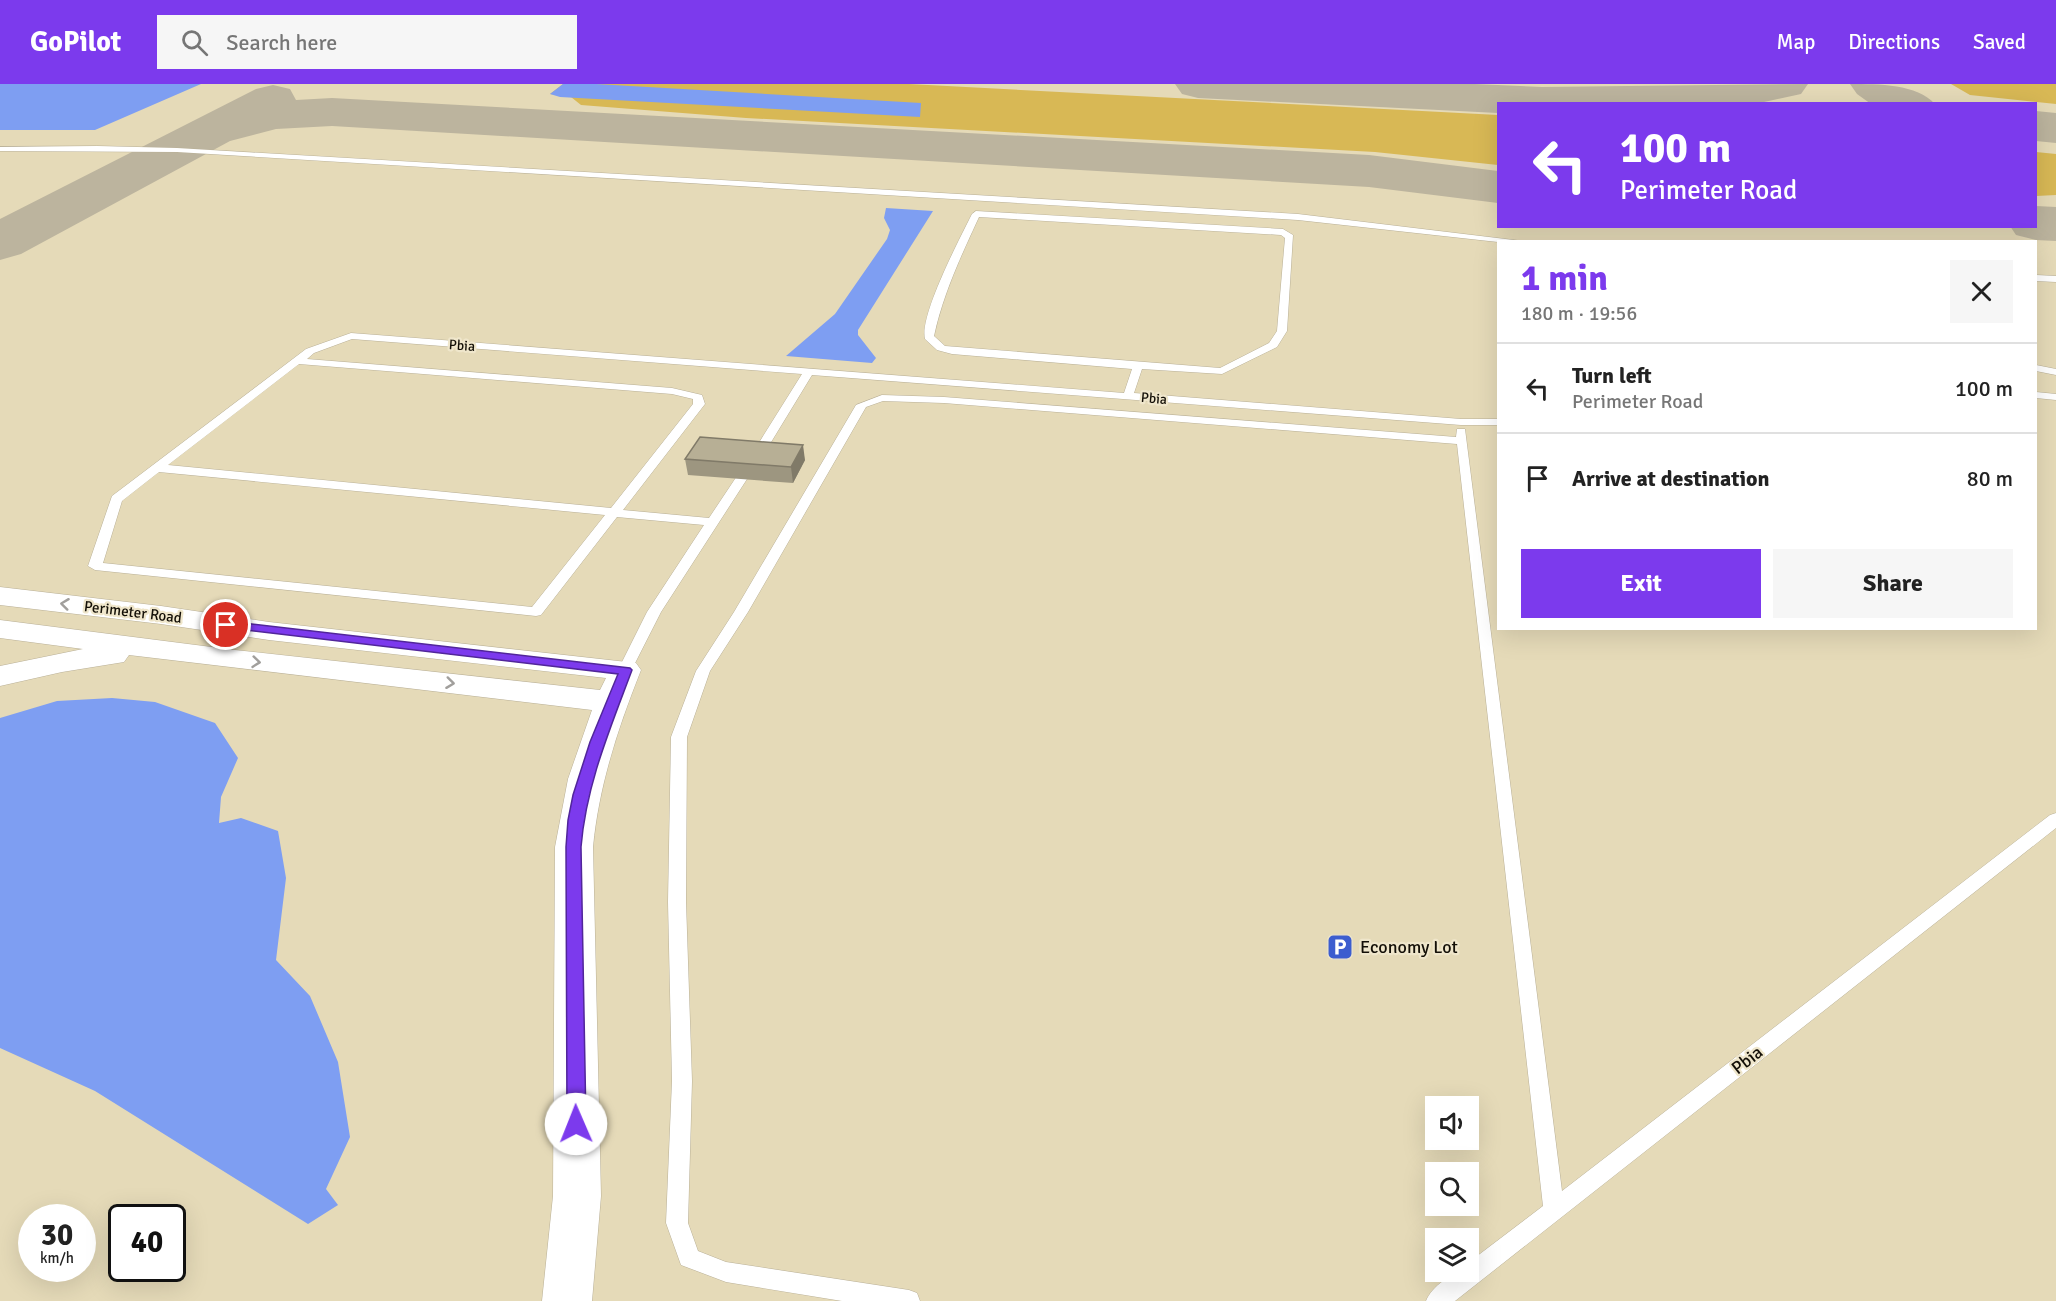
<!DOCTYPE html>
<html lang="en">
<head>
<meta charset="utf-8">
<style>
	body { margin:0; font-family:Signika,sans-serif; background:#f6f6f6; color:#222; height:100vh; display:flex; flex-direction:column; font-size:22px; white-space:nowrap }
	* { box-sizing:border-box; margin:0 }
	p { font-size:20px; color:#767676 }
	.icon { flex:none; width:33px; height:33px; fill:none; stroke:currentColor; stroke-width:2; stroke-linecap:round; stroke-linejoin:round }
	.map { position:relative; flex:1; overflow:hidden }
	.side { position:absolute; left:1497px; top:156px; width:540px; height:390px; display:flex; flex-direction:column; background:#fff; border-radius:0px; box-shadow:0 6px 24px #0002 }
	.side>* { flex:none }
	.top-card { position:absolute; left:1497px; top:18px; width:540px; height:126px; border-radius:0px; box-shadow:0 6px 24px #0002; background:#7c3aed; color:#fff; overflow:hidden }
	.fabs { position:absolute; left:1425px; top:1012px; display:grid; gap:12px }
	.fabs a { display:grid; place-items:center; width:54px; height:54px; border-radius:0px; background:#fff; box-shadow:0 6px 24px #0002; font-size:30px }
	.speed { position:absolute; left:18px; top:1120px; display:flex; gap:12px; font-size:30px; font-weight:700; text-align:center }
	.speed>* { display:grid; place-content:center; width:78px; height:78px; border-radius:50%; background:#fff; box-shadow:0 6px 24px #0002; line-height:1 }
	.speed small { font-size:15px; font-weight:400 }
	.speed .limit { border:3px solid #111; border-radius:9px; background:#fff; color:#111 }
	.pin { position:absolute; display:grid; place-items:center; width:51px; height:51px; color:#fff; margin:-26px; border:3px solid #fff; border-radius:50%; box-shadow:0 2px 6px #0007 }
	.me { position:absolute; width:66px; margin:-33px; rotate:359deg; stroke-linejoin:round; filter:drop-shadow(0 0 4px #0008) }
	.turn { display:flex; align-items:center; gap:21px; height:126px; padding:0 24px; font-size:27px }
	.turn .icon { width:78px; height:78px; stroke-width:2.5 }
	.turn b { display:block; font-size:42px; line-height:51px }
	.round { display:grid; place-items:center; flex:none; width:63px; height:63px; border-radius:0px; background:#f6f6f6 }
	.summary { display:flex; align-items:center; justify-content:space-between; height:102px; padding:0 24px }
	h1 { font-size:36px; font-weight:700; line-height:45px; color:#7c3aed }
	.button { display:flex; gap:12px; margin-top:auto; padding:12px 24px }
	.button a { flex:1; height:69px; border-radius:0px; background:#7c3aed; color:#fff; font-size:24px; font-weight:700; line-height:69px; text-align:center }
	.button a+a { background:#f6f6f6; color:#222 }
	ul { padding:0; list-style:none }
	li { display:flex; align-items:center; gap:18px; height:90px; padding:0 24px; border-top:2px solid #e0e0e0 }
	li div { flex:1 }
	li b { display:block; font-size:22px }
	li em { font-style:normal }
	header { display:flex; align-items:center; gap:36px; box-sizing:border-box; height:84px; padding:0 30px; background:#7c3aed; color:#fff }
	header strong { font-size:28px }
	nav { display:flex; gap:33px; margin-inline-start:auto; font-size:21px }
	.search { width:420px; height:54px; background:#f6f6f6; display:flex; align-items:center; gap:15px; box-sizing:border-box; padding:0 21px; border-radius:0px; color:#767676; font-size:22px }
	.map>svg:first-child { display:block }
	.built { fill:#e5dab8; fill-rule:evenodd }
	.green { fill:#d8b855 }
	.water { fill:#7e9ef2 }
	.lines { fill:none; stroke-linecap:round; stroke-linejoin:round }
	.taxiway { fill:#bcb49e; fill-rule:evenodd }
	.lane-casing { stroke:#b9b097; stroke-width:1 }
	.secondary-casing { stroke:#b9b097; stroke-width:1 }
	.lane { fill:#fff; fill-rule:evenodd }
	.secondary { fill:#fff; fill-rule:evenodd }
	.wall { fill:#9d9680 }
	.shaded-wall { fill:#807a68 }
	.building { fill:#b7af95; stroke:#807a68; stroke-width:1.5 }
	.oneway { stroke:#a19f9c }
	.route { fill:#7c3aed; stroke:#51269a; stroke-width:1.5 }
	.labels { text-anchor:middle; stroke-width:4.5; stroke-linejoin:round; paint-order:stroke }
	.far-street-label { font-size:14px; fill:#130f07; stroke:#efe6cb }
	.street-label { font-size:15px; fill:#130f07; stroke:#efe6cb }
	.near-poi-label { font-size:18px; fill:#130f07; stroke:#efe6cb; text-anchor:start }
	.near-street-label { font-size:18px; fill:#130f07; stroke:#efe6cb }
</style>
</head>
<body>
<header>
<strong>GoPilot</strong>
<div class="search"><svg class="icon" aria-label="search" viewBox="0 0 24 24"><circle cx="10" cy="10" r="6"/><path d="M15 15l6 6"/></svg>Search here</div>
<nav><a>Map</a><a>Directions</a><a>Saved</a></nav>
</header>
<div class="map">
<svg width="2056" height="1217" viewBox="0 0 2056 1217">
	<rect width="100%" height="100%" fill="#efe6cb"/>
	<path class="built" d="M0,0H2056V1217H0ZM1498,20H2036V142H1498ZM1498,158H2036V544H1498ZM1436,1023H1468V1056H1436ZM1436,1089H1468V1122H1436ZM32,1134H82V1185H32ZM122,1134H172V1185H122ZM1436,1155H1468V1188H1436Z"/>
	<path class="green" d="M563,0H909L1498,31V81L1375,68L746,34L581,21L571,13L550,10Z
		M1951,0H2056V20L1970,11Z
		M2036,68L2056,70V111L2036,112Z"/>
	<path class="water" d="M0,0H201L95,46H0Z
		M563,0H596L921,19L920,33L560,13L550,10Z
		M886,124L933,127L858,246V251L876,274L872,279L786,272L835,230L887,155L890,146L884,134Z
		M112,614L155,618L215,639L238,674L221,713L219,739L241,734L278,747L286,794L276,876L310,912L338,978L350,1053L326,1105L338,1121L308,1140L95,1007L0,964V634L57,617Z"/>
	<g class="lines">
		<path class="taxiway" d="M1175,0H1475L1542,3L1808,0L1801,10L1755,20H1498V29L1198,14L1182,10Z
			M1850,0C1879,0 1917,0 1935,20H1871L1857,10Z
			M273,1L290,5L296,16L332,14L1369,71L1498,87V119L1369,103L332,42L276,45L230,57L21,170L0,176V135L256,5Z
			M2036,27L2056,29V59L2036,57Z
			M2036,122L2056,123V157L2036,156L2016,151L2010,142H2036Z"/>
		<g class="lane-casing">
			<path id="lane" d="M97,62L177,64L1298,130L1530,158H1498L1298,136L177,68L0,67V63Z
				M976,127L1283,145L1293,151L1287,247L1277,263L1222,290L1142,285L1134,309L1461,335H1498V341H1461L812,291L762,373L756,377L750,373L802,290L352,255L314,269L307,275L672,304L702,311L705,320L623,426L709,434L737,392L741,391L747,395L661,528L630,589H620L618,586L647,528L704,441L617,433L541,531L536,532L95,486L88,482L112,412L306,265L351,249L1124,309L1132,285L952,270L937,266L925,255C919,232 960,154 972,130ZM979,133L1281,151L1285,154L1277,247L1269,259L1220,284L945,262L934,252C943,210 961,172 979,133ZM299,280L672,310L693,315V320L611,424L168,381ZM159,388L605,431L532,523L103,479L122,417Z
				M2036,191L2056,192V198L2036,197Z
				M2036,281L2056,285V291L2036,287Z
				M2036,308L2056,310V316L2036,314Z
				M882,311L944,313L1456,353L1457,345H1465L1562,1107L2050,731L2056,729V744L1455,1217H1426C1432,1202 1452,1188 1468,1188V1179L1543,1122L1457,360L944,319L883,317L866,323L748,528L710,587L687,653L686,818L692,997L688,1139L698,1167L726,1178L909,1206L917,1209L920,1217H842L726,1198L681,1181L666,1139L672,997L668,818L671,653L696,587L734,528L856,321Z"/>
		</g>
		<g class="secondary-casing">
			<path id="secondary" d="M0,503L161,522L269,538L636,579L641,586C618,644 599,701 593,763L601,1112L592,1217H542L553,1112L555,763L568,695L592,626L129,571L124,578L62,588L0,602V582L83,565L0,554V536L235,566L600,606L606,594L269,556L161,540L0,521Z"/>
		</g>
		<use href="#lane" class="lane"/>
		<use href="#secondary" class="secondary"/>
	</g>
	<path class="wall" d="M685,375L805,376L793,399L688,391Z"/>
	<path class="shaded-wall" d="M803,361L805,376L793,399L791,383Z"/>
	<path class="building" d="M700,353L803,361L791,383L685,375Z"/>
	<defs><path id="oneway-chevron" d="M-2-3.5L2.5 0L-2 3.5" fill="none" stroke-width="1.6" stroke-linecap="round" stroke-linejoin="round" transform="scale(1.5)"/></defs>
	<g class="oneway">
		<use href="#oneway-chevron" transform="translate(65 520) rotate(-173)"/>
		<use href="#oneway-chevron" transform="translate(256 578) rotate(6)"/>
		<use href="#oneway-chevron" transform="translate(450 599) rotate(7)"/>
	</g>
	<path class="route" d="M226,537L630,584L632,586C610,645 586,701 581,763L586,1040L583,1046L576,1048L570,1046L567,1040L566,763L568,736L573,711L590,658L618,590L221,543L219,541L221,538Z"/>
	<defs>
		<g id="parking-square" transform="scale(1.35)"><rect x="-9" y="-9" width="18" height="18" rx="4" fill="#3c5dcf" stroke="#efe6cb"/><path d="M-3.5-5.5H1a3.5 3.5 0 0 1 0 7H-1V5.5H-3.5ZM-1-3.4V-.6H.8a1.4 1.4 0 0 0 0-2.8Z" fill="#fff"/></g>
	</defs>
	<g fill-rule="evenodd">
		<use href="#parking-square" x="1340" y="863"/>
	</g>
	<g class="labels">
		<g class="far-street-label">
			<text transform="translate(462 261) rotate(4)" y="5">Pbia</text>
			<text transform="translate(1154 314) rotate(5)" y="5">Pbia</text>
		</g>
		<g class="street-label">
			<text transform="translate(133 528) rotate(7)" y="5">Perimeter Road</text>
		</g>
		<g class="near-poi-label">
			<text x="1360" y="869">Economy Lot</text>
		</g>
		<g class="near-street-label">
			<text transform="translate(1747 976) rotate(-38)" y="6">Pbia</text>
		</g>
	</g>
</svg>
<div class="fabs">
<a><svg class="icon" aria-label="sound" viewBox="0 0 24 24"><path d="M4 9h4l5-4v14l-5-4H4zM17 9q2 3 0 6"/></svg></a>
<a><svg class="icon" aria-label="search" viewBox="0 0 24 24"><circle cx="10" cy="10" r="6"/><path d="M15 15l6 6"/></svg></a>
<a><svg class="icon" aria-label="layers" viewBox="0 0 24 24"><path d="M12 4l9 5-9 5-9-5zM3 14l9 5 9-5"/></svg></a>
</div>
<div class="speed"><div>30<small>km/h</small></div><div class="limit">40</div></div>
<div class="pin" style="left:226px;top:541px;background:#d93025"><svg class="icon" aria-label="arrive" viewBox="0 0 24 24"><path d="M6 21V4h12l-3 4 3 4H6"/></svg></div>
<svg class="me" style="left:576px;top:1040px" viewBox="-20 -20 40 40"><circle r="19" fill="#fff"/><path d="M0-13L10 11 0 6-10 11z" fill="#7c3aed"/></svg>
<div class="top-card">
<div class="turn"><svg class="icon" aria-label="left" viewBox="0 0 24 24"><path d="M17 20v-9H6M10 6l-5 5 5 5"/></svg><div><b>100 m</b>Perimeter Road</div></div>
</div>
<section class="side">
<div class="summary"><div><h1>1 min</h1><p>180 m · 19:56</p></div><a class="round"><svg class="icon" aria-label="close" viewBox="0 0 24 24"><path d="M6 6l12 12M18 6L6 18"/></svg></a></div>
<ul>
<li><svg class="icon" aria-label="left" viewBox="0 0 24 24"><path d="M17 20v-9H6M10 6l-5 5 5 5"/></svg><div><b>Turn left</b><p>Perimeter Road</p></div><em>100 m</em></li>
<li><svg class="icon" aria-label="arrive" viewBox="0 0 24 24"><path d="M6 21V4h12l-3 4 3 4H6"/></svg><div><b>Arrive at destination</b></div><em>80 m</em></li>
</ul>
<div class="button"><a>Exit</a><a>Share</a></div>
</section>
</div>
</body>
</html>
